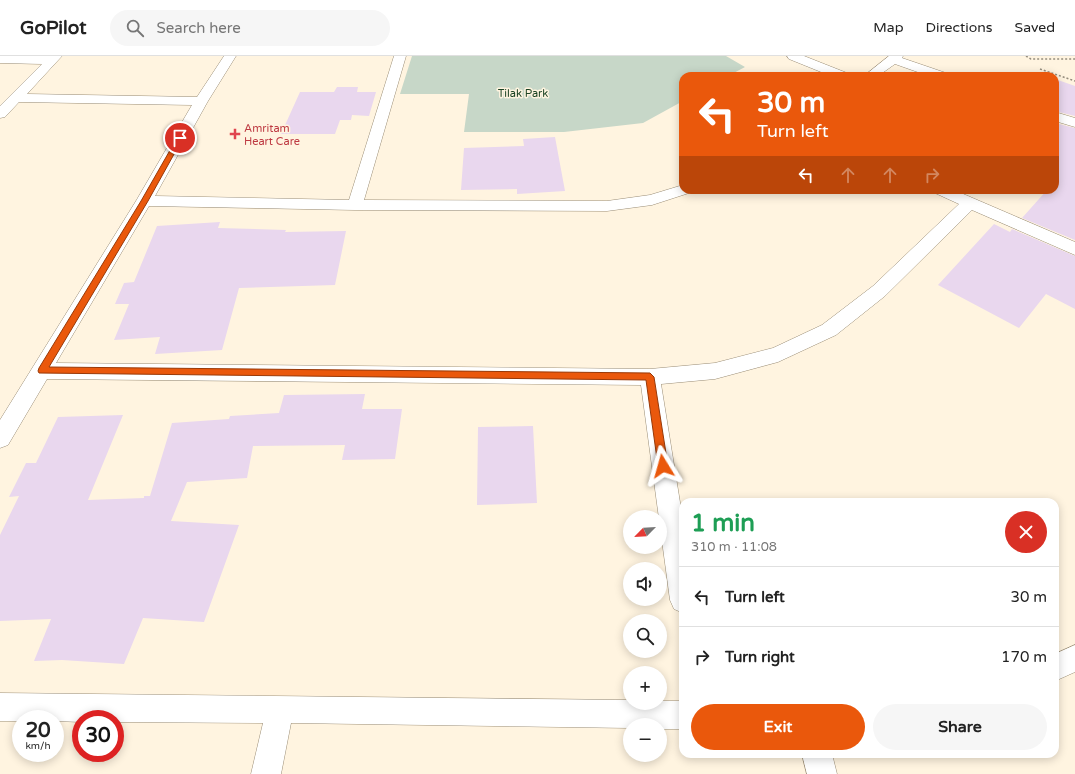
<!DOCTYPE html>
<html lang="en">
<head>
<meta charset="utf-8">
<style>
	body { margin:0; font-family:"Varela Round",sans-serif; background:#f6f6f6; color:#222; height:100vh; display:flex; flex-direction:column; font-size:15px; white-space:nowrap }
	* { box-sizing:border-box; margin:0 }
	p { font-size:13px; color:#767676 }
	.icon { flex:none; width:22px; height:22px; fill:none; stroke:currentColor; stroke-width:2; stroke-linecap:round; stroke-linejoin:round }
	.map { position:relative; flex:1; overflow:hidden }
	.details { position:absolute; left:679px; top:442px; width:380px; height:260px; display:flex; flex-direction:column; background:#fff; border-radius:12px; box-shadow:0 2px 10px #0003 }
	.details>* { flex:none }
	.top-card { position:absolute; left:679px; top:16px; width:380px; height:122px; border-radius:12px; box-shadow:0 2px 10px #0003; background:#ea580c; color:#fff; overflow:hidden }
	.needle { width:26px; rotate:246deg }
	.controls { position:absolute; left:623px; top:454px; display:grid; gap:8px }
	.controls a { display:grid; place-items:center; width:44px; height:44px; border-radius:50%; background:#fff; box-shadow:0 2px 10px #0003; font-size:20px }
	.speed { position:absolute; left:12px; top:654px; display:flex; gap:8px; font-size:20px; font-weight:700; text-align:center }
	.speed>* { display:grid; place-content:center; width:52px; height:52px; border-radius:50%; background:#fff; box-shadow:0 2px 10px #0003; line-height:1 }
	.speed small { font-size:10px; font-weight:400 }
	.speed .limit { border:6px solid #d22; background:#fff; color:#111 }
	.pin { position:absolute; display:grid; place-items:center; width:34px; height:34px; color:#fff; margin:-17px; border:2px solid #fff; border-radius:50%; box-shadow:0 1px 4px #0007 }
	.me { position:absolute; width:44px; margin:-22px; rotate:352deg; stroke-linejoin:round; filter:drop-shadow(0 0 3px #0008) }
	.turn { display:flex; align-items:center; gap:14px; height:84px; padding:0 12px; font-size:18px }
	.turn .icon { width:52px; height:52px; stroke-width:2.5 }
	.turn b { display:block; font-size:28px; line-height:34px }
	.lanes { display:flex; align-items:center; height:38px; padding:0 12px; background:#0003; justify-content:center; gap:20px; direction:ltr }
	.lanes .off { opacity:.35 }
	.round { display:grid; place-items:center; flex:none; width:42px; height:42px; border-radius:21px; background:#f6f6f6 }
	.overview { display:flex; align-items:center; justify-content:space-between; height:68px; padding:0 12px }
	h1 { font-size:24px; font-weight:800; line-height:30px; color:#1e9e55 }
	.action { display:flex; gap:8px; margin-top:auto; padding:8px 12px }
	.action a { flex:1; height:46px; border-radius:24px; background:#ea580c; color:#fff; font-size:16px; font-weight:800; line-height:46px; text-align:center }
	.action a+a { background:#f6f6f6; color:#222 }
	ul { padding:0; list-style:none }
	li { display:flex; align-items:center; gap:12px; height:60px; padding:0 12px; border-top:1px solid #e0e0e0 }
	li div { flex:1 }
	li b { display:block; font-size:15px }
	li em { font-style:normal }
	header { display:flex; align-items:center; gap:24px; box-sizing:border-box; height:56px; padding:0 20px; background:#fff; border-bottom:1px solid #e0e0e0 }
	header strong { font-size:19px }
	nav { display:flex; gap:22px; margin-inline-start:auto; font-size:14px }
	.search { width:280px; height:36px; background:#f6f6f6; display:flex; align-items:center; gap:10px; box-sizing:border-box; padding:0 14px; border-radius:22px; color:#767676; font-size:15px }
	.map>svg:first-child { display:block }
	.green { fill:#c7d7c8 }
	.building { fill:#e9d7ee }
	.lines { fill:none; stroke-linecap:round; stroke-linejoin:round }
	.street-casing { stroke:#9a8d76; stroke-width:1 }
	.path { stroke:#958d7e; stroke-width:1.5; stroke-dasharray:2 2; stroke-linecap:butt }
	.street { fill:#fff; fill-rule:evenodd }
	.route { fill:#ea580c; stroke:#983908 }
	.health-dot { fill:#e0444e; stroke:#fff4e0; stroke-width:1.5 }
	.labels { text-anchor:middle; stroke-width:3; stroke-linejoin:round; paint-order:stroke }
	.far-park-label { font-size:11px; fill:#1c4323; stroke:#fff4e0 }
	.far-health-label { font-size:11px; fill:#be3a42; stroke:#fff4e0; text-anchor:start }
</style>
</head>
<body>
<header>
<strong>GoPilot</strong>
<div class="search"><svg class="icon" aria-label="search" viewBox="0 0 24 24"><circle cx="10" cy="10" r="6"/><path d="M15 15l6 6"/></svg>Search here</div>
<nav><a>Map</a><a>Directions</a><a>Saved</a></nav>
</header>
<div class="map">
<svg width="1075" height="718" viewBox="0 0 1075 718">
	<rect width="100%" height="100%" fill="#fff4e0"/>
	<path class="green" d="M412,0H726L745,11L728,20H683V45L643,67L564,76H464L469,38H400Z"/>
	<path class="building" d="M1055,23L1075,30V60L1055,55Z
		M337,31H358L357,36H376L369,60L352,59L351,64H340L335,78H281L300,36H334Z
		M1055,67L1075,72V184L1022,162L1047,134H1055Z
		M555,81L565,135L517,138V133L461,134L464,92L524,90L523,83Z
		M220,166L218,172L286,174L285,176L346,175L335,229L239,232L222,294L155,298L160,281L114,284L129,248H115L124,227L134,226L157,170Z
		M994,168L1010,176L1012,173L1075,200V253L1046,238L1019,272L938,229Z
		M365,338L362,353H402L395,403L342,404L345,389L253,390L247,422L187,426L171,465L239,469L204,566L143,562L124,608L62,604L34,605L51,563L0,565V479L19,440L9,441L26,407H36L58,361L123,359L88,444L144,442V440H150L172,367L229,363L230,360L279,357L284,339Z
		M533,370L537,447L477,449L478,371Z"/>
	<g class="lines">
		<g class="street-casing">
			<path id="street" d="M0,0H62L27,38L197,41L224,0H236L208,45L155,140L349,144L394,0H406L364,144L607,145L650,139L683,129V134H691L689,137L652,149L607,155L355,154L149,150L56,307L650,313L715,307L773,292L822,269L873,230L959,148L935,137L933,134H954L1075,186V199L972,154L885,240L836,279L778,306L715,323L661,328L683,465V557L674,553L670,544L641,329L47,323L8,389L0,392V364L136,145L192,49L19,46L5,61L0,62V50L42,8L0,7Z
				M787,0H804L847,17L848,20H831L789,3Z
				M889,0H903L902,2L946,17L947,20H929L895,8L878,20H864Z
				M1055,56L1075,62V71L1055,65Z
				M1075,589V616L1055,625V598Z
				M0,637L630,644V647H660V645H683V673H660V669H630V672L291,667L281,718H251L263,667L115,666V663H81V666L55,665V663H21V665H0Z
				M802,698H832L837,718H807Z"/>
		</g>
		<path class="path" d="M1026,0L1031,3H1075
			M1040,13L1075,25"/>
		<use href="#street" class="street"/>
	</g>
	<path class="route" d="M180,80L183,82L148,145L49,311L650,317L654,321L668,410L667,413L663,415L660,413L658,410L646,324L39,317L38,315L39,312L141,145L177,82Z"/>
	<path class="health-dot" d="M233 72h4v4h4v4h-4v4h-4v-4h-4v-4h4z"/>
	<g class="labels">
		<g class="far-park-label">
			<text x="523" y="41">Tilak Park</text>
		</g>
		<g class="far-health-label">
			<text x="244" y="76">Amritam<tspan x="244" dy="13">Heart Care</tspan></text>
		</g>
	</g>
</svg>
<div class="controls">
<a><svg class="needle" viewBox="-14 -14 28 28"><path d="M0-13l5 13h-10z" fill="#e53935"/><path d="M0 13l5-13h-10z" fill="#767676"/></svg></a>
<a><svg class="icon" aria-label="sound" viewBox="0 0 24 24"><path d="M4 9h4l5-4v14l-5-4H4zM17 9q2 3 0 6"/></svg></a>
<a><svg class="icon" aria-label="search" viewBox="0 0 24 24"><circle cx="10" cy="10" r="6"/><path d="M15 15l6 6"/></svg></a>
<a>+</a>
<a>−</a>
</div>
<div class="speed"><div>20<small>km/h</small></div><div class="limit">30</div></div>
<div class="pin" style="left:180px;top:82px;background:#d93025"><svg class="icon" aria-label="arrive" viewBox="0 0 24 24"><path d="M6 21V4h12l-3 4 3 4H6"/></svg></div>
<svg class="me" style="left:663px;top:410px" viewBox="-20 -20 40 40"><path d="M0-17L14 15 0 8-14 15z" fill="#ea580c" stroke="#fff" stroke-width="4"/></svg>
<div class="top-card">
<div class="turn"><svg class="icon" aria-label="left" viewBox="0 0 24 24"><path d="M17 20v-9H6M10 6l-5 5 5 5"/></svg><div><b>30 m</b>Turn left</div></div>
<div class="lanes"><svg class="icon" aria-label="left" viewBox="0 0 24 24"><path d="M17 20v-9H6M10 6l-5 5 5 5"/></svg><svg class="icon off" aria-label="ahead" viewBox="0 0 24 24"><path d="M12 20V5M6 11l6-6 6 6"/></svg><svg class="icon off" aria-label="ahead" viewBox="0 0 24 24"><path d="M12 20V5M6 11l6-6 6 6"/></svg><svg class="icon off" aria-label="right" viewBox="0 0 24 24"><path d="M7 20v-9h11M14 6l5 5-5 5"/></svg></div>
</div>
<section class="details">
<div class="overview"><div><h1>1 min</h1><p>310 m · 11:08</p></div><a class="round" style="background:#d93025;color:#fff"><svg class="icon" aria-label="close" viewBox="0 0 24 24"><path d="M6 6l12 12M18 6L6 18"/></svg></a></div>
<ul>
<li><svg class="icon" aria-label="left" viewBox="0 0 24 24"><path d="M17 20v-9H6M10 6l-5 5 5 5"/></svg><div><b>Turn left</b></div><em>30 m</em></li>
<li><svg class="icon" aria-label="right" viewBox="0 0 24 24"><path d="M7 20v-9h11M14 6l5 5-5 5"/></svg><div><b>Turn right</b></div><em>170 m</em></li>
</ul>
<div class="action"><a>Exit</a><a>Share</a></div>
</section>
</div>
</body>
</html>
